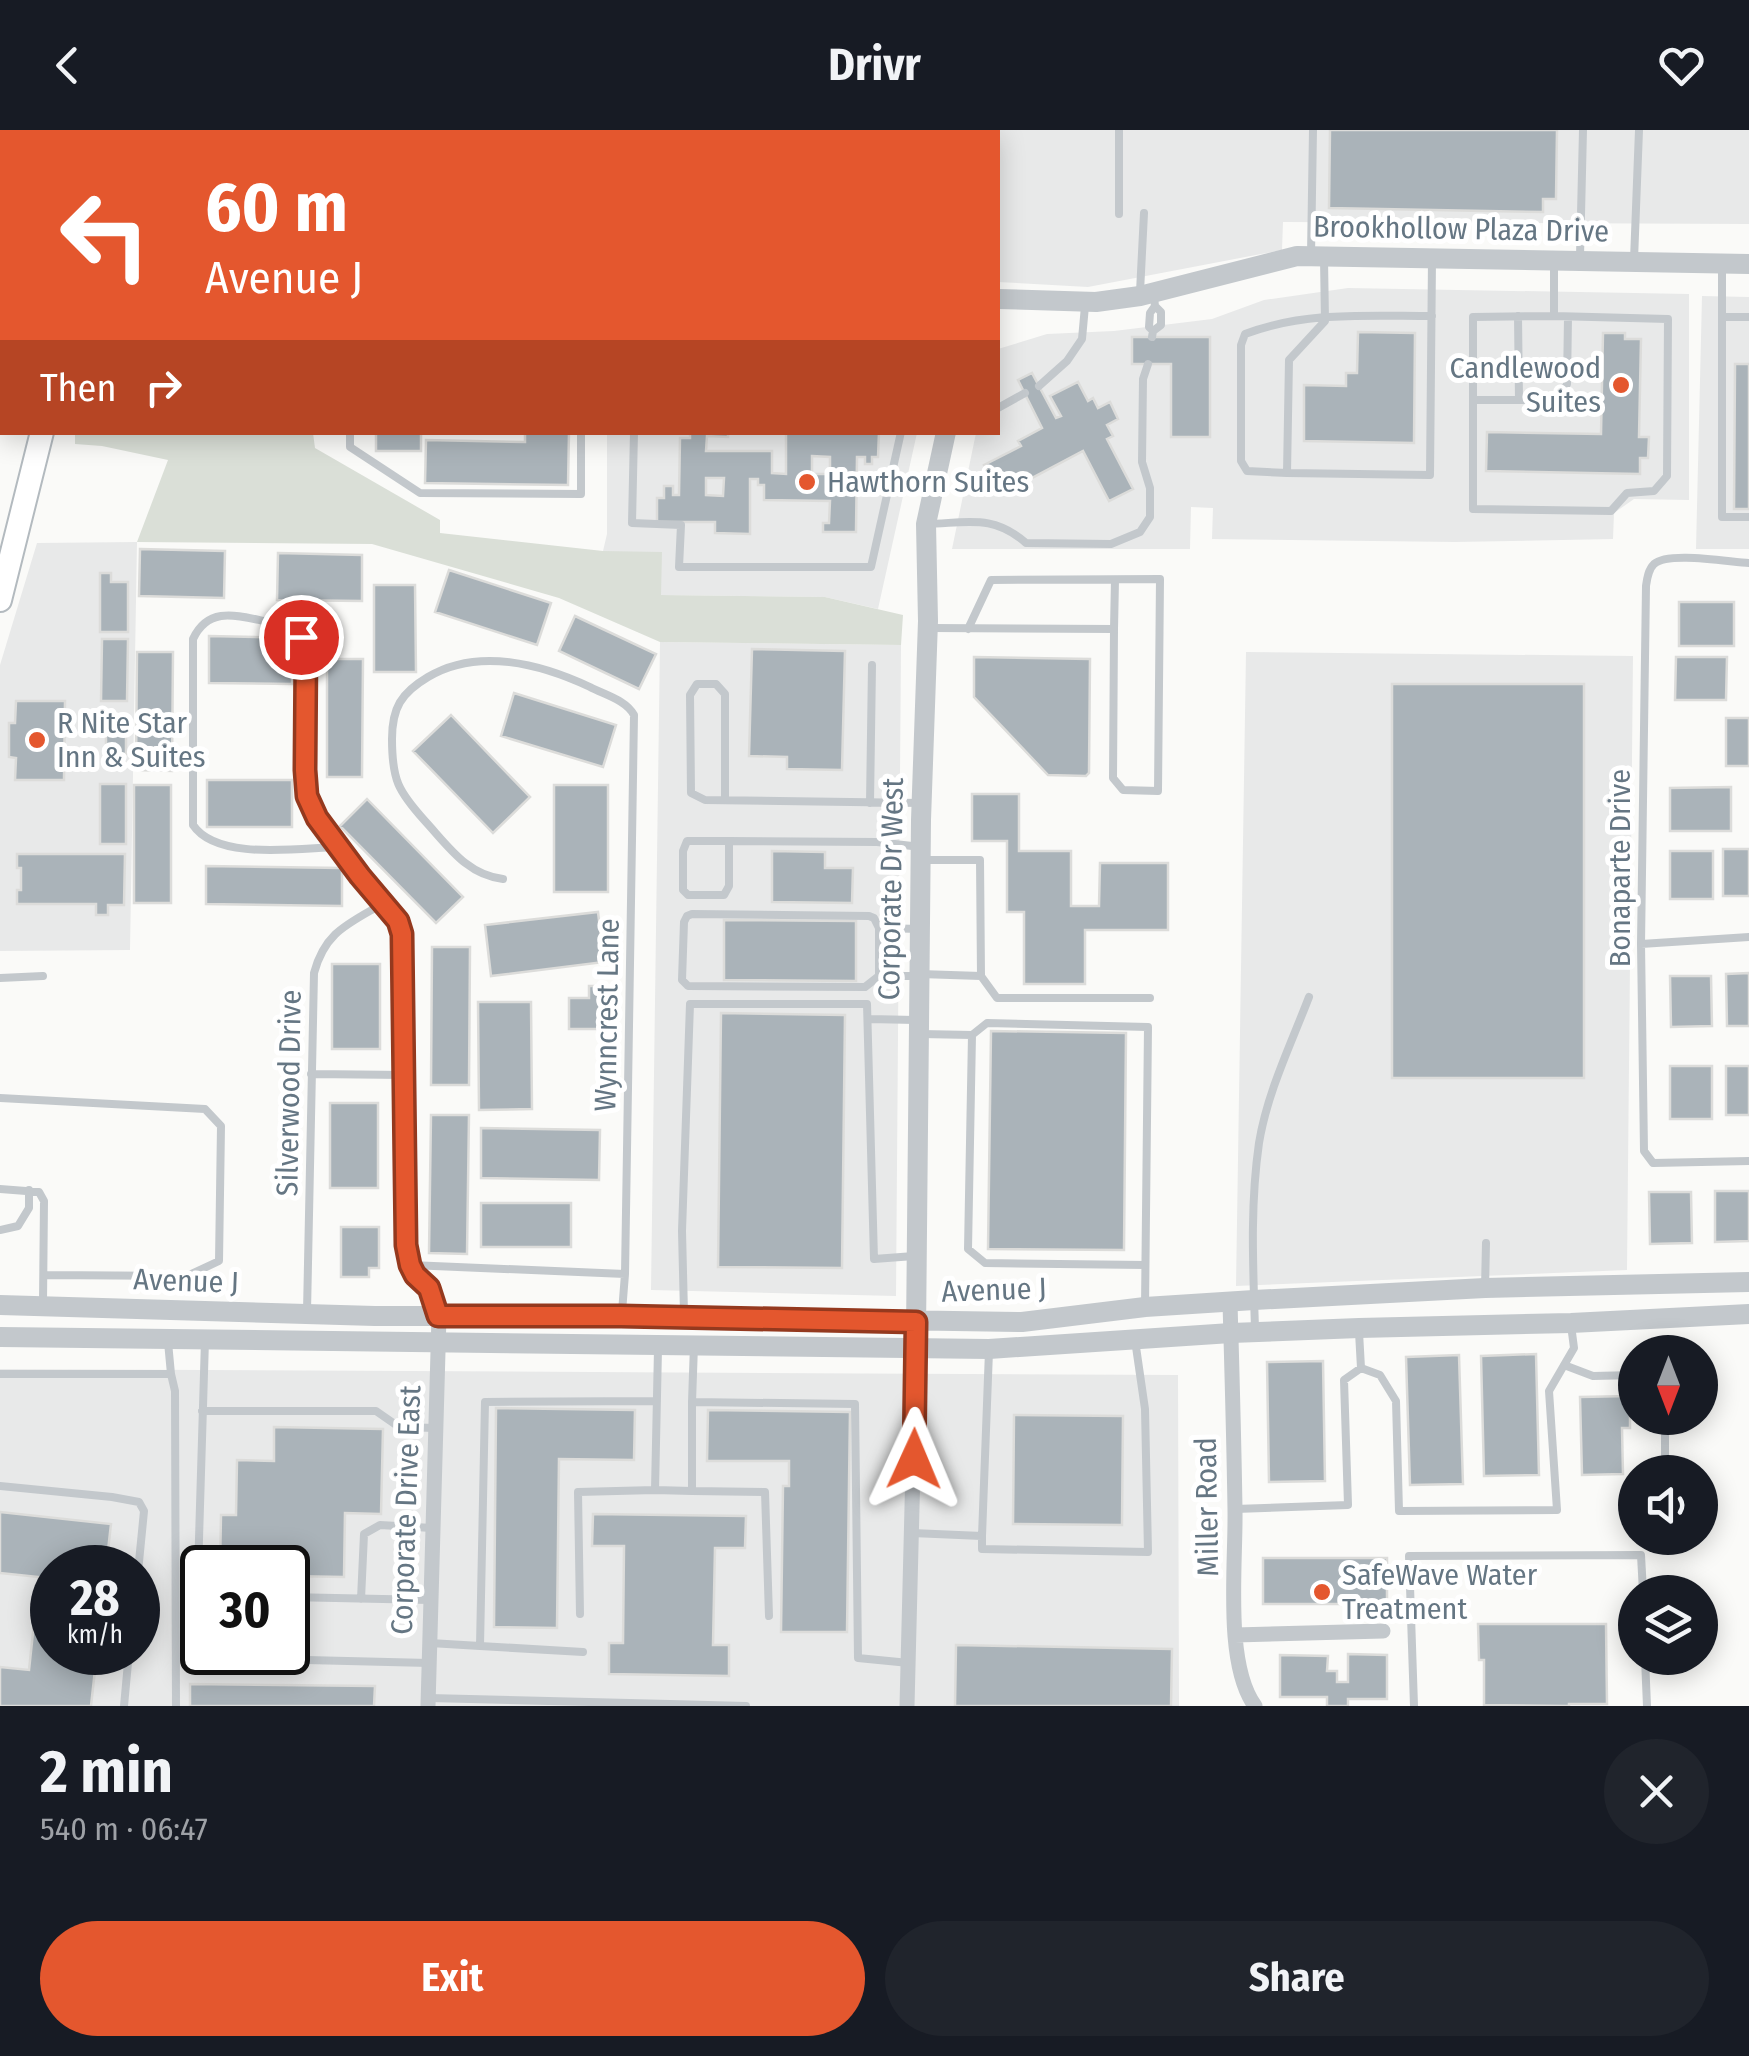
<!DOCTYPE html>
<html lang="en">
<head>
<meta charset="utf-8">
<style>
	body { margin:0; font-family:"Fira Sans Condensed",sans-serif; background:#20242c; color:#f1f3f6; height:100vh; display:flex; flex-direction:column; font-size:38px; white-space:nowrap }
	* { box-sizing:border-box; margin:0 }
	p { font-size:32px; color:#9ea1a6 }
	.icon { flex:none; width:55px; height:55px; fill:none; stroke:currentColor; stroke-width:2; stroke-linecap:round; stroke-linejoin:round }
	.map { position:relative; height:1576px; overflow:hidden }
	.panel { display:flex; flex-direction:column; background:#171b24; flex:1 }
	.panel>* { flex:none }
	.top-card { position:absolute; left:0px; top:0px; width:1000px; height:305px; box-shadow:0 5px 25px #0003; background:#e4572e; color:#fff; overflow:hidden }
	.needle { width:65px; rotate:180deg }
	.buttons { position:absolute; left:1618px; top:1205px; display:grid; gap:20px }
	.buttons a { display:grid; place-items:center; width:100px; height:100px; border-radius:50%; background:#171b24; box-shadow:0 5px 25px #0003; font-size:50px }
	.speed { position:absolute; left:30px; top:1415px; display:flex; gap:20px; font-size:50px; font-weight:700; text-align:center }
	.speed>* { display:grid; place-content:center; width:130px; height:130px; border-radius:50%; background:#171b24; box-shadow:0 5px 25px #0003; line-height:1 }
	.speed small { font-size:25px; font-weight:400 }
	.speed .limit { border:5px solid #111; border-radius:15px; background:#fff; color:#111 }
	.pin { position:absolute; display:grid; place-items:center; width:85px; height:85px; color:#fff; margin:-42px; border:5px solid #fff; border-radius:50%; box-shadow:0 2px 10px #0007 }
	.me { position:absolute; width:110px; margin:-55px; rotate:1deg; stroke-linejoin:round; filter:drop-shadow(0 0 8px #0008) }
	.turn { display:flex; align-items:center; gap:35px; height:210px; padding:0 40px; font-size:45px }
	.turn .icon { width:130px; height:130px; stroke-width:2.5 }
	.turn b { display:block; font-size:70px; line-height:85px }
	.then { display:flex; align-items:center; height:95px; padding:0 40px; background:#0003; gap:20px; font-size:38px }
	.round { display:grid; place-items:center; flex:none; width:105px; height:105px; border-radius:52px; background:#20242c }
	.head { display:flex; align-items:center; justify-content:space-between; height:170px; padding:0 40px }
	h1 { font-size:60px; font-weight:700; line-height:75px }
	.cta { display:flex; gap:20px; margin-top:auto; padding:20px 40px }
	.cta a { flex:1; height:115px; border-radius:60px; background:#e4572e; color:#fff; font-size:40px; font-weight:700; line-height:115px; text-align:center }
	.cta a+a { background:#20242c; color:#f1f3f6 }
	header { display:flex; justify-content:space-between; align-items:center; height:130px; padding:0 40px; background:#171b24; font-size:45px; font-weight:700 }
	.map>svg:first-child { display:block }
	.built { fill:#e8e9e9; fill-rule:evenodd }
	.green { fill:#dadfd7 }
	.building { fill:#aab3b9; stroke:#dcdcda; stroke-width:2.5; fill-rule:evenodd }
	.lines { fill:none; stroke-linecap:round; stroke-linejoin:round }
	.secondary-casing { stroke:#b3babf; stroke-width:26 }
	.motorway-casing { stroke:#b4b9bd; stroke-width:31 }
	.service { stroke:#c3c8cc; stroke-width:8 }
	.minor { stroke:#c3c8cc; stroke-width:15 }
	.tertiary { stroke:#c3c8cc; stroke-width:20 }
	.secondary { stroke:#fff; stroke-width:22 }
	.motorway { stroke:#fff; stroke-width:28 }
	.route-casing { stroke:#94391e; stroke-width:25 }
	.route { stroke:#e4572e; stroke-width:18 }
	.poi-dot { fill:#e4572e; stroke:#fff; stroke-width:4 }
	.labels { text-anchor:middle; stroke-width:10; stroke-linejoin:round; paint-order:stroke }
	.street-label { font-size:30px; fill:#657683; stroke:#fff }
	.poi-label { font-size:30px; fill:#657683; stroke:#fff; text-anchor:start }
</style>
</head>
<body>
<header><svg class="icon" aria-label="back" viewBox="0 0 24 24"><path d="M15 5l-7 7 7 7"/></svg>Drivr<svg class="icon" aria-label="heart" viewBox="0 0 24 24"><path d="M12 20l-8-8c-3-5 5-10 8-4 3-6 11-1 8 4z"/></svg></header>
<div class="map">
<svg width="1749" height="1576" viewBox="0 0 1749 1576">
	<rect width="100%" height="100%" fill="#fafaf8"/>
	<path class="built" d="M977,0H1749V94L1283,92L1282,120L1088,157L998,152V2H977Z
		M1348,158L1689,164V370L1634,369L1614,383L1613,409L1455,412L1212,409L1213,378L1191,377L1190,419H952L976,303L998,302V219L1047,204L1114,201L1212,189L1264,170Z
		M1702,166L1749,167V419H1696Z
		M607,303H917L878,479L825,467L661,465L603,421L607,404Z
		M137,412L130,820L0,821V535L37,413Z
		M660,512L901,515L896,1166L651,1160Z
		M1246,522L1633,526L1627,1140L1236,1156Z
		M0,1239L1178,1245L1179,1576H0ZM52,1438H138V1522H52ZM202,1438H288V1522H202Z"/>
	<path class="green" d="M75,303H313L315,318L440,390V403L603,421L662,422L661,465L825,467L903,485L901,515L660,512L559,468L372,414L137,412L168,330L102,316L75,314Z"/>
	<path class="building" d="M645,0H842V2H645Z
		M1330,0H1557L1556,69H1543V82L1329,78Z
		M1358,202L1415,203L1414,313L1304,311V255L1346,256V243H1357Z
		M1603,203H1625V209H1641L1639,307H1649L1648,328H1640V344L1486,341L1487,302L1601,304Z
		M1132,207H1210V307H1171V234H1132Z
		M1735,234H1749V379H1734Z
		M1032,243L1056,288L1061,286L1050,266L1078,252L1088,271L1093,268L1098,278L1110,272L1118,289L1107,295L1113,306L1107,309L1133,359L1109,371L1083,321L1000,365L984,335L1021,316L1018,311L1042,298L1018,250Z
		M376,302H421V321H376Z
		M525,302H569L568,355L425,353L426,310L525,312Z
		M690,302H728V307L707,306L706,321H772V343L786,344V302H879L878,327H872V334H865V327H857L856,402H823V393H829L830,371L764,370V355H758V349H750V404L715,403V392H657V368H664V356H673V365H679L680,308H690ZM812,326L830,327V344H812ZM706,348H724L723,366L706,365Z
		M140,419L225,421L224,468L139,466Z
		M278,423L362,425V471L277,470Z
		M449,440L551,473L537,515L435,482Z
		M100,443H111V452H128V502H100Z
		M374,455H415L416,542H374Z
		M1679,472H1734V516H1679Z
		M575,486L656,524L639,559L559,521Z
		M209,506L293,508L292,554L209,553Z
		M102,509H128L127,571H101Z
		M752,519L845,521L842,640L787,639V627L749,626Z
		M137,522H173L172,641L136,640Z
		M974,527L1090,529L1089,643L1086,646L1048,645L974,567Z
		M1676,527H1727L1726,570H1675Z
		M327,529H363L362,647H327Z
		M1392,554H1584V948H1392Z
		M514,563L616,595L603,637L501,606Z
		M16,571H65L64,650H15L16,628L9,627V593H15Z
		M106,584L126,585V624H106Z
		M451,585L530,667L493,703L413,621Z
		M1726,588H1749V636H1726Z
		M207,650H292V697H207Z
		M100,654H126V714H100Z
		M134,655H171V773H134Z
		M554,655H608V762H554Z
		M1731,657V701H1670V658Z
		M972,664H1019V721H1071V776H1099L1100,733H1168V800H1085V854H1024V782H1007V711H972Z
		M367,669L463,767L436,793L340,696Z
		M1723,719H1749V766H1723Z
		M772,721L825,722V738H853L852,773L772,772Z
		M1670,721H1713V769H1670Z
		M17,724H125L124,775H108V785H96V774H17V760H21V738H17Z
		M206,736L342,738V776L206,774Z
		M598,782L604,832L491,846L485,795Z
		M724,790L856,791V851L724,850Z
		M432,817H470L469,955H431Z
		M332,834H380V919H332Z
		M1749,843V896H1727L1726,844Z
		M1670,846H1711L1712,896L1671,897Z
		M589,856H611V899H569V868H589Z
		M478,872H531L532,979L479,980Z
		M721,883L845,885L842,1138L718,1137Z
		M991,901L1126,903L1124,1120L988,1119Z
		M1670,936H1712V989H1670Z
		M1726,936H1749V985H1726Z
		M330,973H378V1058H330Z
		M431,985H469L467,1124L429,1123Z
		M481,998L600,1000L599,1050L481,1048Z
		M1715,1061H1749V1111L1715,1112Z
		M1649,1062H1691L1692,1113L1650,1114Z
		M481,1073H571V1117H481Z
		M341,1097H379V1138H369V1147H341Z
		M1536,1224L1539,1345L1484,1346L1481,1226Z
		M1459,1225L1463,1354L1410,1355L1406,1227Z
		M1323,1231L1325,1351L1269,1352L1267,1232Z
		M1630,1266V1298H1622L1623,1344L1582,1345L1580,1267Z
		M496,1278L635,1280L634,1330L559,1329L557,1498L494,1497Z
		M708,1280L850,1282L847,1502H781L783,1356H789V1331H707Z
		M1014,1285L1123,1286L1122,1395L1013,1394Z
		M274,1297L383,1299L381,1384L345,1383L344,1447L288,1446V1438H220L221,1385H236L237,1330L274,1331Z
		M0,1382L111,1394L106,1438H52V1522H97L91,1576H0V1537L29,1540L39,1447L0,1443Z
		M593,1384L746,1386L745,1418H715L713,1515H729V1546L609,1544V1513H623L624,1416H592Z
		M1263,1428H1387V1474H1263Z
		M1478,1494H1606L1607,1574H1569V1576L1484,1575V1530H1479Z
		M956,1515L1172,1519L1171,1576H955Z
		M1348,1524L1387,1525V1569H1348V1576H1327V1567H1280V1525L1328,1526L1327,1541H1337V1552H1348Z
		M190,1554L375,1556L374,1576H190Z"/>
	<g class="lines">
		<g class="secondary-casing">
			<path id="secondary" d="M100,2V0
				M0,470L42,302"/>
		</g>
		<g class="motorway-casing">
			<path id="motorway" d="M36,2V0
				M58,2V0
				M0,284L2,271"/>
		</g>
		<path class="service" d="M1119,0V84
			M1311,125L1313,0
			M1580,127L1583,0
			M1324,129L1325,191L1289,230L1287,343L1430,345L1432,129
			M1634,130L1639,0
			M1554,131V186
			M1722,138V387H1749
			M1140,162L1144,83
			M1518,186L1519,270
			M1554,186L1668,189L1667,346L1654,361L1627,363L1611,381L1473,379V187Z
			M1722,187H1749
			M1153,201L1161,195V182L1155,176L1154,167
			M1152,207L1153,201L1149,197L1150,183L1155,176
			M1039,256L1067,231L1082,209L1085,176
			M1473,270H1545L1561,266L1567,254L1568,187
			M998,278L1025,263
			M350,302V317L420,363L581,364V302
			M634,302L632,393L681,395L679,437H871L901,302
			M1287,343L1247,341L1241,331V215L1245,204C1306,181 1368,186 1432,186
			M926,394C968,393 993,384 1026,413L1111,414L1140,402L1150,387V358L1142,332L1143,249L1148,234
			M1749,433C1729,432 1668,421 1654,434C1648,440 1647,449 1646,456L1641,814L1644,1021L1653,1033L1749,1031
			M932,498L1114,499L1113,648L1123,660L1158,661L1160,449L991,450L968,499
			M1114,499L1115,450
			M725,670V564L716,554H697L690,565L691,663L705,670L921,673
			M870,673L872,535
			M729,711H687L683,721V760L688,765H724L729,756V711L877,712L921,717
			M337,717C299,718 217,731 193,695V509C208,477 235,485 264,491C271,492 281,492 287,495C294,498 300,507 305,512V640L307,666L317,689L337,717L398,791L402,804L404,829L405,1115L410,1135L415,1145L429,1158L437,1182
			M921,730H980L981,846
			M503,749C467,745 448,716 425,691C398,661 392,650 392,609C392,578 401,563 428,547C478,517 541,534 590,557C605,565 626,570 634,585L625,1144L622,1182
			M1641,814L1749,807
			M920,844L981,846L997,868H1150
			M879,846V798
			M915,846H879L865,857L688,856L682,850L684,792L687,786L692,784L869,786L874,788L879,798L920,799
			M0,848L43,846
			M869,889L915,890
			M921,904L972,905L987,893L1148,897L1145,1177
			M972,905L968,1119L985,1133L1145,1135
			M311,944L405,945
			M0,968L205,979L221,996L219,1131L187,1146L44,1145
			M0,1059L39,1062L44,1071L43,1172
			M0,1100L18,1096L29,1078V1060
			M410,1135L625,1144
			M1485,1158L1486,1113
			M307,1182L314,843C325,802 348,794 382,774
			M684,1183L682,1101L690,874H867L874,1129L914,1126
			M1255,1198C1253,1136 1250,1075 1259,1013C1267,963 1291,914 1309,867
			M1359,1202L1361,1238L1380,1245L1396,1271L1399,1381L1557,1380L1549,1261L1574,1218L1571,1195
			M168,1212L171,1244L175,1261L176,1576
			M694,1215L692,1272L855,1274L858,1528L909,1533
			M1564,1235L1593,1246L1635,1245
			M0,1244H171
			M692,1272V1361L765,1362L769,1486
			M202,1281H376L399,1297L436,1298
			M1665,1288V1330
			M0,1356L112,1367L139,1372L144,1381L138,1442
			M655,1360L692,1361
			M1235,1379L1348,1375L1344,1250L1361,1238
			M912,1403L982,1406V1419L1148,1422L1145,1279L1135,1210
			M982,1406L989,1221
			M202,1449L198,1442L205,1210
			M288,1467L430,1470
			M361,1469L364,1404L380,1395L432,1398
			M580,1484L578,1362L655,1360L658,1219
			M430,1513L480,1516
			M583,1522L480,1516L485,1272L657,1271
			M1645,1528L1647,1576
			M266,1529L429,1533
			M429,1568L670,1574
			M124,1576L129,1522
			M669,1576L670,1574L746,1576
			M1414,1576L1409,1426L1641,1425L1643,1462"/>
		<path class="minor" d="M1230,1173C1232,1242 1234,1311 1235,1380C1236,1433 1224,1534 1255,1576
			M1235,1505L1383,1501
			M428,1576L439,1186
			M907,1576L916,1218"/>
		<path class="tertiary" d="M559,2V0
			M966,2L967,0
			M998,169L1096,172L1140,166L1297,126L1749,134
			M0,1175L375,1186H621L1022,1192L1145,1177L1254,1170L1485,1158L1749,1152
			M916,1203L921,690L928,491L926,394L946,302
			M0,1207L989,1219L1231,1203L1359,1198L1571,1193L1749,1184"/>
		<use href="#secondary" class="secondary"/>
		<use href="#motorway" class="motorway"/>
	</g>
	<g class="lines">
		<g class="route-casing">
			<path id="route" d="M301,507L306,512L305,640L307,666L317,688L360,746L398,791L402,804L406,1115L410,1135L415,1145L429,1158L438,1186H621L916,1192L914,1329"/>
		</g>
		<use href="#route" class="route"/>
	</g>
	<g class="poi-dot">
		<circle cx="1621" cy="255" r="10"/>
		<circle cx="807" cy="352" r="10"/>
		<circle cx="37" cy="610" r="10"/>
		<circle cx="1322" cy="1462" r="10"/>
	</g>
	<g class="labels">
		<g class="street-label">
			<text transform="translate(1461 99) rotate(1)" y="10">Brookhollow Plaza Drive</text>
			<text transform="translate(1620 738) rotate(-90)" y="10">Bonaparte Drive</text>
			<text transform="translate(891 759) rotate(-89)" y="10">Corporate Dr West</text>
			<text transform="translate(607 885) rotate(-89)" y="10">Wynncrest Lane</text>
			<text transform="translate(289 963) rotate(-89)" y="10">Silverwood Drive</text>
			<text transform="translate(186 1151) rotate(2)" y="10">Avenue J</text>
			<text transform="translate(994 1160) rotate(-2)" y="10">Avenue J</text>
			<text transform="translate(1207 1377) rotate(-91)" y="10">Miller Road</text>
			<text transform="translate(406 1380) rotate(-88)" y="10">Corporate Drive East</text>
		</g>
		<g class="poi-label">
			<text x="1601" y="248" text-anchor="end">Candlewood<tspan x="1601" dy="34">Suites</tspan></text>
			<text x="827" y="362">Hawthorn Suites</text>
			<text x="57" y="603">R Nite Star<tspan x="57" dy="34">Inn &amp; Suites</tspan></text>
			<text x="1342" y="1455">SafeWave Water<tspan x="1342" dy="34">Treatment</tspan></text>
		</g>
	</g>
</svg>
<div class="buttons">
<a><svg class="needle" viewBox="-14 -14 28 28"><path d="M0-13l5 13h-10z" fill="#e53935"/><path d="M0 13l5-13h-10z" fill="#9ea1a6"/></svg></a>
<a><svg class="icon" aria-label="sound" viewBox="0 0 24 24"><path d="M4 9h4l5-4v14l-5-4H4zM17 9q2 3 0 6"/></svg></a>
<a><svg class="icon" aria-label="layers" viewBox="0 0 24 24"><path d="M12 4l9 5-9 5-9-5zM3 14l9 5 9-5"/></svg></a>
</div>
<div class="speed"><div>28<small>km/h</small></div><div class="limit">30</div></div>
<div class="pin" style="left:301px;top:507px;background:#d93025"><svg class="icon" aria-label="arrive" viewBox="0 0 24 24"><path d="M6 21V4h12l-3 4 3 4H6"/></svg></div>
<svg class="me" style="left:914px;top:1329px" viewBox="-20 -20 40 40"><path d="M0-17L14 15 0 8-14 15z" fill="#e4572e" stroke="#fff" stroke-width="4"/></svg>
<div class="top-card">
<div class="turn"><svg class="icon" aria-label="left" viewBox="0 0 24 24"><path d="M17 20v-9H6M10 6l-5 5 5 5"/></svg><div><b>60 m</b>Avenue J</div></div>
<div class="then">Then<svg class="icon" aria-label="right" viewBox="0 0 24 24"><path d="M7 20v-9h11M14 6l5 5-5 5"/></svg></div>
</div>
</div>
<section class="panel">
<div class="head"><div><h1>2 min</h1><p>540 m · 06:47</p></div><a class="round"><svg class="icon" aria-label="close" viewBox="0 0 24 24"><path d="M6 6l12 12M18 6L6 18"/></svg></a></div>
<div class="cta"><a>Exit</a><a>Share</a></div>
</section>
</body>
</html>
